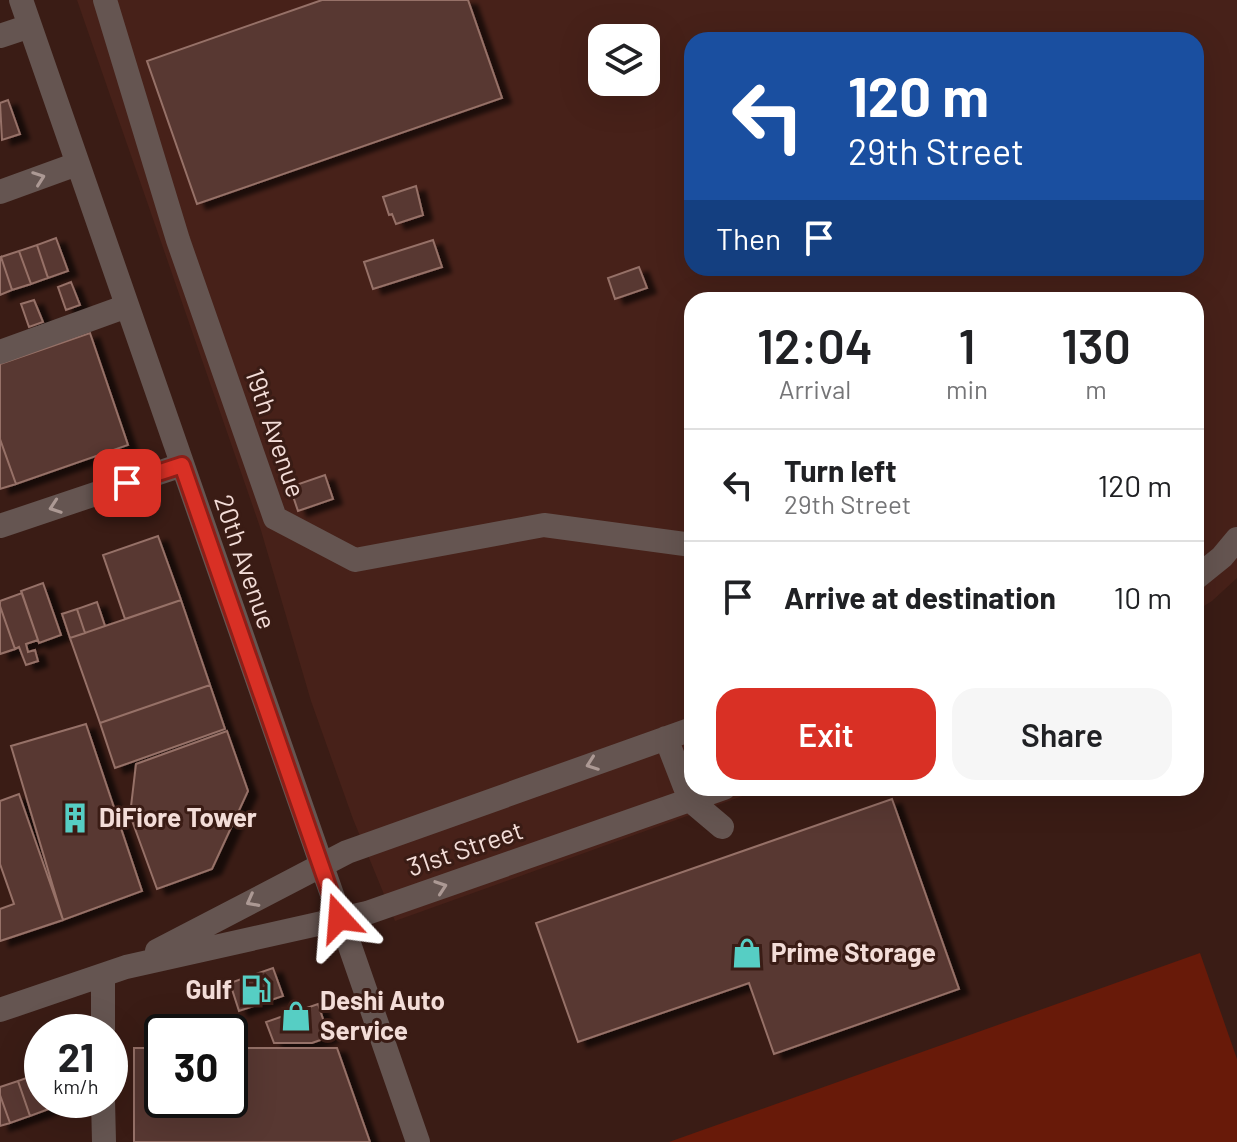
<!DOCTYPE html>
<html lang="en">
<head>
<meta charset="utf-8">
<style>
	body { margin:0; font-family:Barlow,sans-serif; background:#f6f6f6; color:#202124; height:100vh; display:flex; flex-direction:column; font-size:30px; white-space:nowrap }
	* { box-sizing:border-box; margin:0 }
	p { font-size:26px; color:#757577 }
	.icon { flex:none; width:44px; height:44px; fill:none; stroke:currentColor; stroke-width:2; stroke-linecap:round; stroke-linejoin:round }
	.map { position:relative; flex:1; overflow:hidden }
	.panel { position:absolute; left:684px; top:292px; width:520px; height:504px; display:flex; flex-direction:column; background:#fff; border-radius:24px; box-shadow:0 8px 32px #0002 }
	.panel>* { flex:none }
	.hud { position:absolute; left:684px; top:32px; width:520px; height:244px; border-radius:24px; box-shadow:0 8px 32px #0002; background:#1a4fa0; color:#fff; overflow:hidden }
	.fabs { position:absolute; left:588px; top:24px; display:grid; gap:16px }
	.fabs a { display:grid; place-items:center; width:72px; height:72px; border-radius:16px; background:#fff; box-shadow:0 8px 32px #0002; font-size:40px }
	.speed { position:absolute; left:24px; top:1014px; display:flex; gap:16px; font-size:40px; font-weight:700; text-align:center }
	.speed>* { display:grid; place-content:center; width:104px; height:104px; border-radius:50%; background:#fff; box-shadow:0 8px 32px #0002; line-height:1 }
	.speed small { font-size:20px; font-weight:400 }
	.speed .limit { border:4px solid #111; border-radius:12px; background:#fff; color:#111 }
	.pin { position:absolute; display:grid; place-items:center; width:68px; height:68px; color:#fff; margin:-34px; border-radius:16px; box-shadow:0 4px 12px #0006 }
	.me { position:absolute; width:88px; margin:-44px; rotate:341deg; stroke-linejoin:round; filter:drop-shadow(0 0 6px #0008) }
	.turn { display:flex; align-items:center; gap:28px; height:168px; padding:0 32px; font-size:36px }
	.turn .icon { width:104px; height:104px; stroke-width:2.5 }
	.turn b { display:block; font-size:56px; line-height:68px }
	.then { display:flex; align-items:center; height:76px; padding:0 32px; background:#0003; gap:16px; font-size:30px }
	.eta { display:flex; justify-content:space-evenly; align-items:center; height:136px; text-align:center }
	.eta b { font-size:48px; font-weight:600; line-height:56px }
	.cta { display:flex; gap:16px; margin-top:auto; padding:16px 32px }
	.cta a { flex:1; height:92px; border-radius:24px; background:#d93025; color:#fff; font-size:32px; font-weight:600; line-height:92px; text-align:center }
	.cta a+a { background:#f6f6f6; color:#202124 }
	ul { padding:0; list-style:none }
	li { display:flex; align-items:center; gap:24px; height:112px; padding:0 32px; border-top:2px solid #e0e0e0 }
	li div { flex:1 }
	li b { display:block; font-size:30px }
	li em { font-style:normal }
	.map>svg:first-child { display:block }
	.built { fill:#472119; fill-rule:evenodd }
	.green { fill:#681a09 }
	.building { fill:#593830; stroke:#967168; stroke-width:2; filter:url(#shadow) }
	.lines { fill:none; stroke-linecap:round; stroke-linejoin:round }
	.minor { stroke:#655551; stroke-width:24 }
	.oneway { stroke:#ac9994 }
	.route-casing { stroke:#8d1f18; stroke-width:20 }
	.route { stroke:#d93025; stroke-width:14 }
	.labels { text-anchor:middle; stroke-width:6; stroke-linejoin:round; paint-order:stroke }
	.street-label { font-size:26px; fill:#f3ddd8; stroke:#3a1c15 }
	.poi-label { font-size:26px; font-weight:bold; fill:#f3ddd8; stroke:#3a1c15; text-anchor:start }
</style>
</head>
<body>
<div class="map">
<svg width="1237" height="1142" viewBox="0 0 1237 1142">
	<defs>
		<filter id="shadow"><feDropShadow dx="9" dy="5" stdDeviation="2" flood-color="#0009"/></filter>
	</defs>
	<rect width="100%" height="100%" fill="#3a1c15"/>
	<path class="built" d="M77,0H1237V578L1212,601L1196,611V300H692V788H765L395,921L353,819L311,701L260,527ZM602,38H646V82H602ZM692,40H1196V268H692Z"/>
	<path class="green" d="M1200,953L1237,1059V1142H669Z"/>
	<path class="building" d="M322,0H468L502,98L197,204L147,61Z
		M8,100L20,134L2,140L0,103Z
		M416,186L423,215L396,224L392,214L389,215L383,197Z
		M56,238L68,271L48,278L37,245Z
		M433,240L442,267L373,289L364,262Z
		M37,245L48,278L31,284L19,251Z
		M19,251L31,284L12,290L1,257Z
		M1,257L12,290L0,295V258Z
		M639,267L647,288L615,299L608,278Z
		M71,282L80,305L66,310L58,287Z
		M34,300L43,322L29,327L21,304Z
		M90,333L128,445L16,484L0,439V364Z
		M0,439L16,484L0,489Z
		M325,475L333,499L298,511L290,487Z
		M158,536L181,600L125,619L103,555Z
		M43,583L61,635L39,643L21,591Z
		M22,593L38,640L26,644L28,652L35,650L38,661L26,665L19,647L15,649L0,606V601Z
		M181,600L210,685L100,723L70,638Z
		M97,602L105,626L85,633L77,609Z
		M0,606L15,649L0,654Z
		M77,609L85,633L70,638L62,614Z
		M210,685L225,729L115,768L100,723Z
		M86,724L142,891L63,920L11,746Z
		M227,731L248,791L212,869L157,889L130,815L136,764Z
		M19,794L63,920L0,941V909L14,904L0,864V801Z
		M892,799L959,989L774,1054L749,983L578,1042L536,923Z
		M273,968L283,996L239,1011L230,983Z
		M318,1004L329,1037L312,1043H274L266,1022Z
		M134,1048H162V1100H230V1048H337L370,1142H134Z
		M37,1074L42,1087V1100H46L49,1109L30,1116L18,1081Z
		M18,1081L30,1116L10,1123L0,1095V1087Z
		M0,1095L10,1123L0,1126Z
		M46,1100H70L71,1102L49,1109Z"/>
	<g class="lines">
		<path class="minor" d="M21,0L418,1142
			M105,0L178,240L275,518L355,560L544,525L692,545
			M0,36L30,26
			M0,192L77,164
			M0,352L127,306
			M0,526L182,465
			M1196,578L1222,557L1237,539
			M666,738L690,800L722,827
			M157,951L347,852L692,729
			M103,975V1032
			M0,1010L126,967L367,913L724,788
			M103,1100L104,1142"/>
	</g>
	<defs><path id="oneway-chevron" d="M-2-3.5L2.5 0L-2 3.5" fill="none" stroke-width="1.6" stroke-linecap="round" stroke-linejoin="round" transform="scale(2)"/></defs>
	<g class="oneway">
		<use href="#oneway-chevron" transform="translate(39 178) rotate(-20)"/>
		<use href="#oneway-chevron" transform="translate(55 507) rotate(161)"/>
		<use href="#oneway-chevron" transform="translate(592 764) rotate(160)"/>
		<use href="#oneway-chevron" transform="translate(441 887) rotate(-19)"/>
		<use href="#oneway-chevron" transform="translate(252 901) rotate(152)"/>
	</g>
	<g class="lines">
		<g class="route-casing">
			<path id="route" d="M127,483L182,465L339,918"/>
		</g>
		<use href="#route" class="route"/>
	</g>
	<defs>
		<g id="building-bare" transform="scale(2.4)"><path d="M-4-6H4V6H1V3H-1V6H-4ZM-2.5-4.3h1.7v1.8h-1.7ZM.8-4.3h1.7v1.8H.8ZM-2.5-1h1.7V.8h-1.7ZM.8-1h1.7V.8H.8Z" fill="#56cec4" stroke="#3a1c15" stroke-width="2.5" paint-order="stroke"/></g>
		<g id="shop-bare" transform="scale(2.4)"><path d="M-5-2.5h2.3a2.7 3.5 0 0 1 5.4 0H5L5.5 6h-11ZM-1.5-2.5h3a1.5 2.3 0 0 0-3 0Z" fill="#56cec4" stroke="#3a1c15" stroke-width="2.5" paint-order="stroke"/></g>
		<g id="fuel-bare" transform="scale(2.4)"><path d="M-5.5-6h7V0h2V4h1.3V-2.5L3-4.5l.8-.8L6-3V5H2.5V1h-1V6h-7ZM-4.2-4.7v3.2H.2V-4.7Z" fill="#56cec4" stroke="#3a1c15" stroke-width="2.5" paint-order="stroke"/></g>
	</defs>
	<g fill-rule="evenodd">
		<use href="#building-bare" x="75" y="818"/>
		<use href="#shop-bare" x="747" y="953"/>
		<use href="#fuel-bare" x="256" y="990"/>
		<use href="#shop-bare" x="296" y="1016"/>
	</g>
	<g class="labels">
		<g class="street-label">
			<text transform="translate(275 433) rotate(71)" y="9">19th Avenue</text>
			<text transform="translate(245 562) rotate(71)" y="9">20th Avenue</text>
			<text transform="translate(465 849) rotate(-19)" y="9">31st Street</text>
		</g>
		<g class="poi-label">
			<text x="99" y="827">DiFiore Tower</text>
			<text x="771" y="962">Prime Storage</text>
			<text x="232" y="999" text-anchor="end">Gulf</text>
			<text x="320" y="1010">Deshi Auto<tspan x="320" dy="30">Service</tspan></text>
		</g>
	</g>
</svg>
<div class="fabs">
<a><svg class="icon" aria-label="layers" viewBox="0 0 24 24"><path d="M12 4l9 5-9 5-9-5zM3 14l9 5 9-5"/></svg></a>
</div>
<div class="speed"><div>21<small>km/h</small></div><div class="limit">30</div></div>
<div class="pin" style="left:127px;top:483px;background:#d93025"><svg class="icon" aria-label="arrive" viewBox="0 0 24 24"><path d="M6 21V4h12l-3 4 3 4H6"/></svg></div>
<svg class="me" style="left:339px;top:918px" viewBox="-20 -20 40 40"><path d="M0-17L14 15 0 8-14 15z" fill="#d93025" stroke="#fff" stroke-width="4"/></svg>
<div class="hud">
<div class="turn"><svg class="icon" aria-label="left" viewBox="0 0 24 24"><path d="M17 20v-9H6M10 6l-5 5 5 5"/></svg><div><b>120 m</b>29th Street</div></div>
<div class="then">Then<svg class="icon" aria-label="arrive" viewBox="0 0 24 24"><path d="M6 21V4h12l-3 4 3 4H6"/></svg></div>
</div>
<section class="panel">
<div class="eta">
<div><b>12:04</b><p>Arrival</p></div>
<div><b>1</b><p>min</p></div>
<div><b>130</b><p>m</p></div>
</div>
<ul>
<li><svg class="icon" aria-label="left" viewBox="0 0 24 24"><path d="M17 20v-9H6M10 6l-5 5 5 5"/></svg><div><b>Turn left</b><p>29th Street</p></div><em>120 m</em></li>
<li><svg class="icon" aria-label="arrive" viewBox="0 0 24 24"><path d="M6 21V4h12l-3 4 3 4H6"/></svg><div><b>Arrive at destination</b></div><em>10 m</em></li>
</ul>
<div class="cta"><a>Exit</a><a>Share</a></div>
</section>
</div>
</body>
</html>
